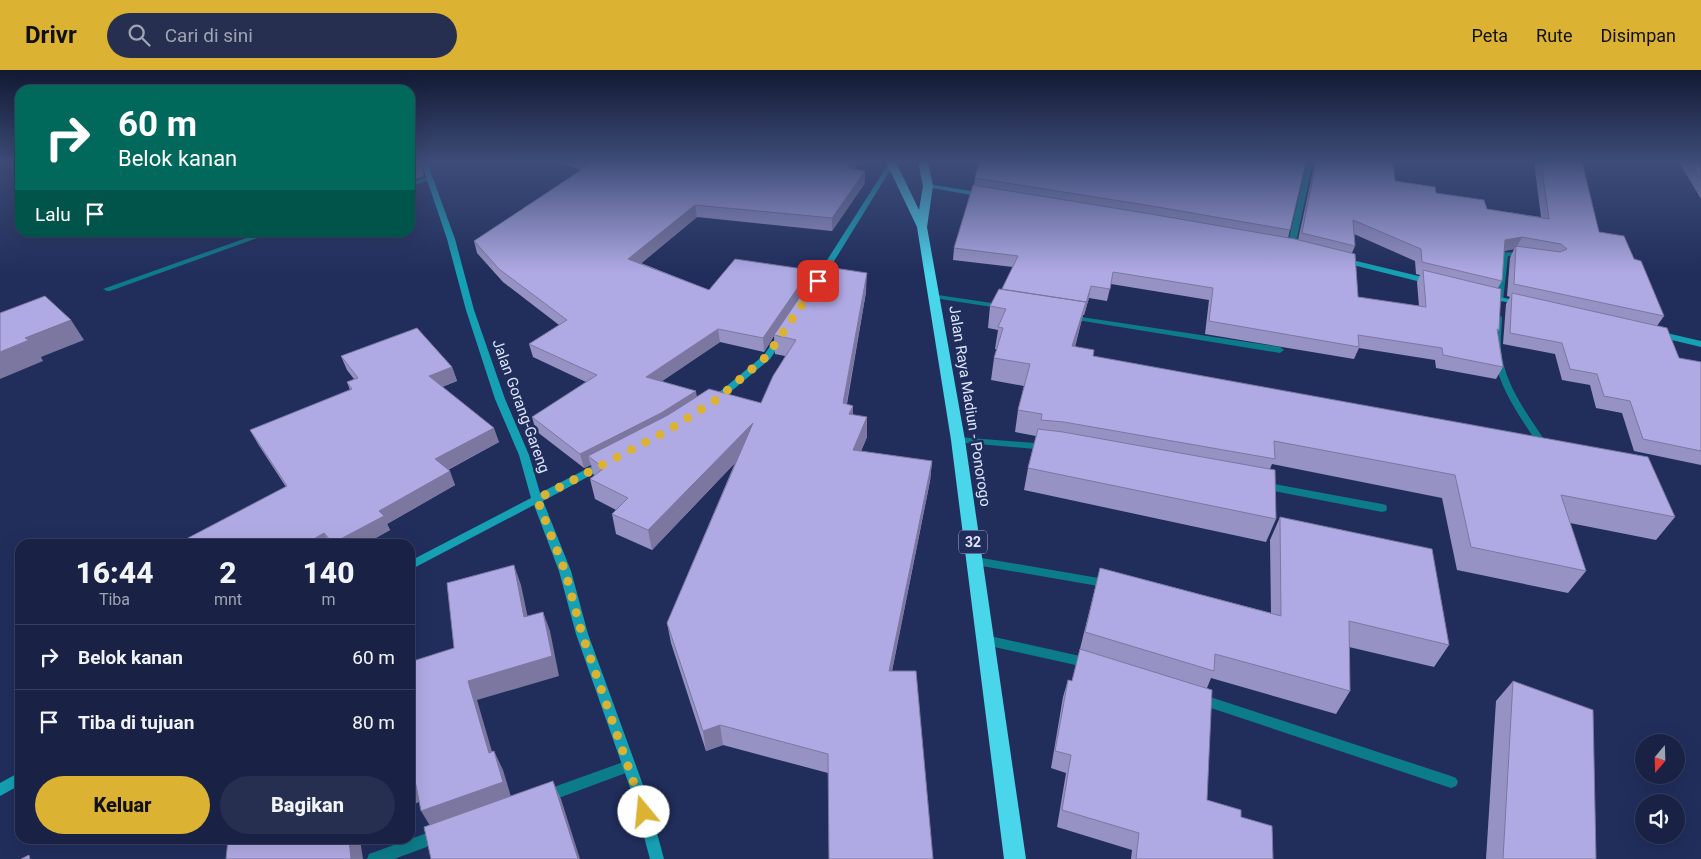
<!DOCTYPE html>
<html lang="id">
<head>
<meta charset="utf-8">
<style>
	body { margin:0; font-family:Roboto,sans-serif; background:#262f50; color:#f1f3f6; height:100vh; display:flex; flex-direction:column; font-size:19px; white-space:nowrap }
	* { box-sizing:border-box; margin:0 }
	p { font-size:16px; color:#9fa4b3 }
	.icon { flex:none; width:28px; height:28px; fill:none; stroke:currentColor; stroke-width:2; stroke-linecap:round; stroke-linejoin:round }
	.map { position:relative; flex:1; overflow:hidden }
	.panel { position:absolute; left:15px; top:469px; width:400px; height:305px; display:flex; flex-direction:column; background:#192245; border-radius:15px; box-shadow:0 5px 20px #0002,0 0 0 1px #373f5e }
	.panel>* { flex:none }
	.guide { position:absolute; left:15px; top:15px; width:400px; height:152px; border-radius:15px; box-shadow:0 5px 20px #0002,0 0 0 1px #373f5e; background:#00695c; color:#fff; overflow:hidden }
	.needle { width:32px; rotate:199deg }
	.tools { position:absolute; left:1635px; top:664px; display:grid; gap:10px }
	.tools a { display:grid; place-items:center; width:50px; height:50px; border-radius:50%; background:#192245; box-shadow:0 5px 20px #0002,0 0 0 1px #373f5e; font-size:25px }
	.pin { position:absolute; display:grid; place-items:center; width:42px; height:42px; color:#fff; margin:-21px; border-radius:10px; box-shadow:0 2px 8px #0006 }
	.me { position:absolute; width:55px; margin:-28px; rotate:343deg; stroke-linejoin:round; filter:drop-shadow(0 0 4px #0008) }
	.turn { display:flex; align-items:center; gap:18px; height:105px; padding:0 20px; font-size:22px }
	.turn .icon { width:65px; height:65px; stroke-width:2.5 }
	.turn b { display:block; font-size:35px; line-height:42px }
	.then { display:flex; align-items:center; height:48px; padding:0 20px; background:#0003; gap:10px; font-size:19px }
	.eta { display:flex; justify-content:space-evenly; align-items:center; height:85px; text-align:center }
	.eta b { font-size:30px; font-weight:800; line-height:35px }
	.button { display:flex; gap:10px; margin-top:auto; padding:10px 20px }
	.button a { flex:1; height:58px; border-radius:30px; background:#dcb233; color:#111; font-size:20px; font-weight:800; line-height:58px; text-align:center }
	.button a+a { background:#262f50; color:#f1f3f6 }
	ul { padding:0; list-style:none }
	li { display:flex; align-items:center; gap:15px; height:65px; padding:0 20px; border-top:1px solid #373f5e }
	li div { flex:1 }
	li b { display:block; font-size:19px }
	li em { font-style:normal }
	header { display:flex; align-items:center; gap:30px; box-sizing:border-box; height:70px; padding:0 25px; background:#dcb233; color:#111 }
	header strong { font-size:24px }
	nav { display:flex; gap:28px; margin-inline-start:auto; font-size:18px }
	.search { width:350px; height:45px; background:#262f50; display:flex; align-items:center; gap:12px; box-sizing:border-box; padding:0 18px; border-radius:28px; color:#9fa4b3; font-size:19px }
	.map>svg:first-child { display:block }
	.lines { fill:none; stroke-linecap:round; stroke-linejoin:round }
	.lane { fill:#0d7c8a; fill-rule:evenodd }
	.street { fill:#0d7c8a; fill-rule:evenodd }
	.secondary { fill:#15a1b3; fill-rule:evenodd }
	.highway { fill:#49d5ea; fill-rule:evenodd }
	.wall { fill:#9792c4; fill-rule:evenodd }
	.shaded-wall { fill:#7b77a0 }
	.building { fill:#b0aae4; stroke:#7b77a0 }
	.route { stroke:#dcb233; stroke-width:9; stroke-dasharray:0 16.2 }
	.labels { text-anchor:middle; stroke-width:5; stroke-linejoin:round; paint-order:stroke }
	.shield { fill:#212e5c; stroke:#a5afcd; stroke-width:1 }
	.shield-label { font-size:14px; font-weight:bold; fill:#dde6fd }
	.street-label { font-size:15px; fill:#dde6fd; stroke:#212e5c }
</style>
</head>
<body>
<header>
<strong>Drivr</strong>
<div class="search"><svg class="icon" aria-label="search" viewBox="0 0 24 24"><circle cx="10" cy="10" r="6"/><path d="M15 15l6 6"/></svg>Cari di sini</div>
<nav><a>Peta</a><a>Rute</a><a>Disimpan</a></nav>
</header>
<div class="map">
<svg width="1701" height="789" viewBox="0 0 1701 789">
	<rect width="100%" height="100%" fill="#212e5c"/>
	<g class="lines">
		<path class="lane" d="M430,106L432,107V109L410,117V113Z
			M263,162H274L110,221H107L103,219Z
			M931,224L1005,235L1009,237L1005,239L934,228H931Z
			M1068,245L1280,277L1284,280L1280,283L1071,249L1067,247Z
			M958,367L1047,374L1052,377L1047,380L955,372L953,370L955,368Z
			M1263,412L1382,434L1386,435L1387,438L1386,441L1382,442L1259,418L1258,416Z
			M976,487L1110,510L1114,511L1116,514L1114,517L1110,518L976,495L972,494L970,491L972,488Z
			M985,565L1089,588L1093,589L1095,593L1093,597L1089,598L985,575L981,573L979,570L981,567Z
			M1198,623L1451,706L1456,708L1458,712L1456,716L1451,718L1193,632L1192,628L1193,624Z
			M629,690L634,692L636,696L634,700L545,733L540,732L538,727L540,722Z
			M438,759L443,761L445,766L443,771L394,789H367L369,784Z"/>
		<path class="street" d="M1307,92H1313L1295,177L1291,179L1287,177Z
			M1501,182L1526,183L1530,185L1526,187L1508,186L1503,231L1499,233L1495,231Z
			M1495,246H1501L1502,248C1502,258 1500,269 1501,279C1504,316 1530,347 1549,377L1547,379H1541C1518,343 1489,306 1493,262C1493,256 1493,251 1495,246Z"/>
		<path class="secondary" d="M421,92H427L455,169L474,240L505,329L529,385L540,423L600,392H608L609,394L608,396L543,431L571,501L588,564L647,726L664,789H650L633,726L576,564L559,501L534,435L410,500V491L531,428L519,385L495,329L466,240L447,169Z
			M889,93L894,94L823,209L819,211H816L815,209Z
			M928,114L983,123L986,125L983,127L926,117V115Z
			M1341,188H1344L1435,210L1436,212L1435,214H1429L1341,192Z
			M1484,224L1520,231L1524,233L1520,235L1487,228L1483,226Z
			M1658,261L1701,271V277L1655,266L1654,264Z
			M782,262L786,265L770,289L717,333H711L709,331L711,329L764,285L779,263Z
			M20,702V715L0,726V713Z"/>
		<path class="highway" d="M886,92H896L919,140L923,116L918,92H928L933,116L927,157L965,370L1026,789H1004L951,370L917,157Z"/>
	</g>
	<path class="wall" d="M558,92H859L854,99L865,101V113L832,161L697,147L641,193L709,220L810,212L866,222L847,334L853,336V344L867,367L861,381L932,391L930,411L892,601L828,703L723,675L706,681L671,573L667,553L735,393L652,480L616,464L612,444L616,440L595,429L590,409L594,406L591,395L584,398L536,361L532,347L586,312L533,287L529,274L559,255L503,212L477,183L474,171L581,100ZM774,266L775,284L785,286L761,333L697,326L662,311L720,272L764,282Z
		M979,92L1290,160L1288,168L1298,170L1315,92H1393L1395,111L1436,123L1487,139L1541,147L1534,92H1582L1599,162L1634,189L1664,246L1657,256L1679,288L1701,292V395L1634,381L1622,343L1596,338L1590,315L1562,310L1555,284L1503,274L1506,234L1510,227L1507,226L1510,188L1514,179L1504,181L1502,211L1498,218L1499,260L1497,262L1503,297L1496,309L1436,298L1435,290L1359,278L1354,289L1205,264L1209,230L1111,214L1107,231L1089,228L1084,245H1083L1075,277L1093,286L1675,447L1656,470L1570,453L1586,501L1568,523L1457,500L1442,428L1272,394L1270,399L1276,449L1266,472L1024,420L1028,398L1036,366L1015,362L1018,340L1024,316L991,310L994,288L997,279H995L998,260L988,258L990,236L1002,219L1013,197L953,190L954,178L974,116L975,108ZM1354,164L1415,191L1416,204L1420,205L1417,212L1419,236L1358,227L1352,183L1355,176Z
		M1679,92H1701V129Z
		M341,286L452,297L457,311L442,317L499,372L448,400L455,415L387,454L390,460L365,474H192L188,468L286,417L258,374L250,360L350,320L347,312L354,309L347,300Z
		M1280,447L1449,575L1434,597L1349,577L1350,621L1336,644L1211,608L1207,618V730L1241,747L1273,789H1131L1132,780L1057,757L1066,703L1051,698L1063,627L1068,610L1072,611L1100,498L1271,543L1270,470Z
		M1513,611L1596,789H1486L1496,631Z"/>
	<path class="shaded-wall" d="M419,92H421L424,106L410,111V96Z
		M850,92H859L846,110V98Z
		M865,101V113L832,161V148Z
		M695,135L697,147L631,202L628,189Z
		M1522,167L1516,178V176L1514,179L1499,182L1505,170Z
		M810,200V213L774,265V266L764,282L763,268Z
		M867,203L866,222L843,353V333Z
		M1091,216L1089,228L1084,245L1086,233Z
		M1086,232L1081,253L1068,298L1072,276Z
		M71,250L84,270L41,287L43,291L0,309V282L25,268Z
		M718,259L720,272L649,320L646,307Z
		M452,297L457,311L434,320L429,306Z
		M696,321L698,335L588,386L591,395L584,398L580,384Z
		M853,336V356L849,344Z
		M867,347V367L853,401V380Z
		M753,353L754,373L652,480L648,460Z
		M494,358L499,372L441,403L435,389Z
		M932,391L930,411L888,621L889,601Z
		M450,401L455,415L387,454L390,460L365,474H334L333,473L379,441Z
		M324,463L330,474H305Z
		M514,495L521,515L532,567L524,547Z
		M543,542L550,561L559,606L477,630L498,702L489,683L468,611Z
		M720,655L723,675L706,681L703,661Z
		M494,681L503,700L512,730L432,759L421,741Z
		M415,710L426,729L410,736V713Z
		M553,711L561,729L580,789H578Z
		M349,769H360L363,789H351Z"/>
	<path class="building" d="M410,92H419L420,93L410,96Z
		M589,92H850L846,98L865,101L832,148L695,135L628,189L709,220L735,189L810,200L763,268L718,259L646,307L696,321L661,343L580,384L532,347L597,305L529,274L567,250L499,199L474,171L592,93Z
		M979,92H1306L1290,160L1152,136L975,108Z
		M1316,92H1393L1395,111L1435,117L1436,123L1484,130L1487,139L1549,149L1541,92H1582L1599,162L1624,166L1634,189L1641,191L1664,246L1514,214L1516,176L1560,182L1567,179L1561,174L1522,167L1505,170L1502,211L1422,192L1421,179L1353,150L1355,176L1302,163Z
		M1690,92H1701V110Z
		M973,115L1151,144L1295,169L1355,184L1358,227L1426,237L1423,200L1501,219L1499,260L1497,259L1503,297L1443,285L1442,278L1358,265L1359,277L1209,251L1213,218L1113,202L1110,219L1091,216L1086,233H1085L1086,232L1002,219L1018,186L954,178Z
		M821,196L867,203L843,333L853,336L849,344L867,347L853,380L932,391L889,601H916L933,789H829L828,684L720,655L703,661L667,553L753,353L648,460L612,444L628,428L590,409L604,398L588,386L668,345L709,319L761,333L773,306L796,270L774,265Z
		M999,219L1086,232L1072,276L1094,280L1093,286L1648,387L1675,447L1561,425L1586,501L1471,477L1455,405L1274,371L1275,389L1064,352L1041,350L1042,344L1018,340L1030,294L994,288L1003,258L998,257L1006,239L990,236Z
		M1512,223L1667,258L1679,288L1701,292V381L1643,369L1630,331L1604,326L1597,304L1570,299L1562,273L1510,263Z
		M45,226L71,250L25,268L29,270L0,282V243Z
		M417,258L452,297L429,306L494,358L435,389L450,401L379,441L384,446L333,473L324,463L305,474H194L188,468L287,416L250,360L352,319L347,312L358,308L341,286Z
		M1038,359L1063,362L1275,400L1276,449L1028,398Z
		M1280,447L1432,479L1449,575L1349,551L1350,621L1215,584L1214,601L1085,562L1100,498L1281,546Z
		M514,495L524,547L543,542L552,586L468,611L489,683L494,681L503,712L421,741L415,710L410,713V592L454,578L447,513Z
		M1080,579L1212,620L1207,730L1241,740V747L1272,756L1273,789H1136L1139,763L1062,740L1071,685L1055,681L1068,610L1072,611Z
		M1513,611L1593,640L1596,789H1503Z
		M553,711L578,789H431L424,757Z
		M228,769H349L351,789H226Z
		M29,785L30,789H21Z"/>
	<linearGradient id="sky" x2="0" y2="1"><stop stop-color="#121933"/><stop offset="0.45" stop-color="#3d4c78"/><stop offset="1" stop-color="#3d4c78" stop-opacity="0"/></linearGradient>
	<rect width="1701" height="203" fill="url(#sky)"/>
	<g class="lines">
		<path class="route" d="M644,742L582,564L565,501L537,429L667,361L716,330L767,286L818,211"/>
	</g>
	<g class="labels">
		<rect class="shield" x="959" y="460.5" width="28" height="23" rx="4"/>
		<g class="shield-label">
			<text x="973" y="477">32</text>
		</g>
		<g class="street-label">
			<text transform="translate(521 336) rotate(70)" y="5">Jalan Gorang-Gareng</text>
			<text transform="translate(970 336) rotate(81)" y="5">Jalan Raya Madiun - Ponorogo</text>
		</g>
	</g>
</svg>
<div class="tools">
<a><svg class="needle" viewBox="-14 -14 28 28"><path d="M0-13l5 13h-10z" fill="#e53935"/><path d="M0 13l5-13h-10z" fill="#9fa4b3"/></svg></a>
<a><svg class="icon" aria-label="sound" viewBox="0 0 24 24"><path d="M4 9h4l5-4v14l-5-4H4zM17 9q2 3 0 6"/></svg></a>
</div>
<div class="pin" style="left:818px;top:211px;background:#d93025"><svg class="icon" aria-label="arrive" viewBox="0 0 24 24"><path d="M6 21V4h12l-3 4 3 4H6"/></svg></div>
<svg class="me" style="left:644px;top:742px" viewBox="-20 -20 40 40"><circle r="19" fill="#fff"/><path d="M0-13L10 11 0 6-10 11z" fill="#dcb233"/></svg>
<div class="guide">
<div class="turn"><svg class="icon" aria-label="right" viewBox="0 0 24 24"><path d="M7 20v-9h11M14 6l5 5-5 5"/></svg><div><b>60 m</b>Belok kanan</div></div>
<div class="then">Lalu<svg class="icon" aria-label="arrive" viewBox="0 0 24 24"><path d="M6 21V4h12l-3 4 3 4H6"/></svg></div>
</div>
<section class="panel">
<div class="eta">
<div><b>16:44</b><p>Tiba</p></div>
<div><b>2</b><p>mnt</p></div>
<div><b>140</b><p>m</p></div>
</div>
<ul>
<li><svg class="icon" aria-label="right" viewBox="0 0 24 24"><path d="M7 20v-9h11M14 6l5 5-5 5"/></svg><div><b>Belok kanan</b></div><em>60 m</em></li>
<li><svg class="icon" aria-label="arrive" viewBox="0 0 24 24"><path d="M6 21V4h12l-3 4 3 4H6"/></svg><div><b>Tiba di tujuan</b></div><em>80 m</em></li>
</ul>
<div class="button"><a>Keluar</a><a>Bagikan</a></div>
</section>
</div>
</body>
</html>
